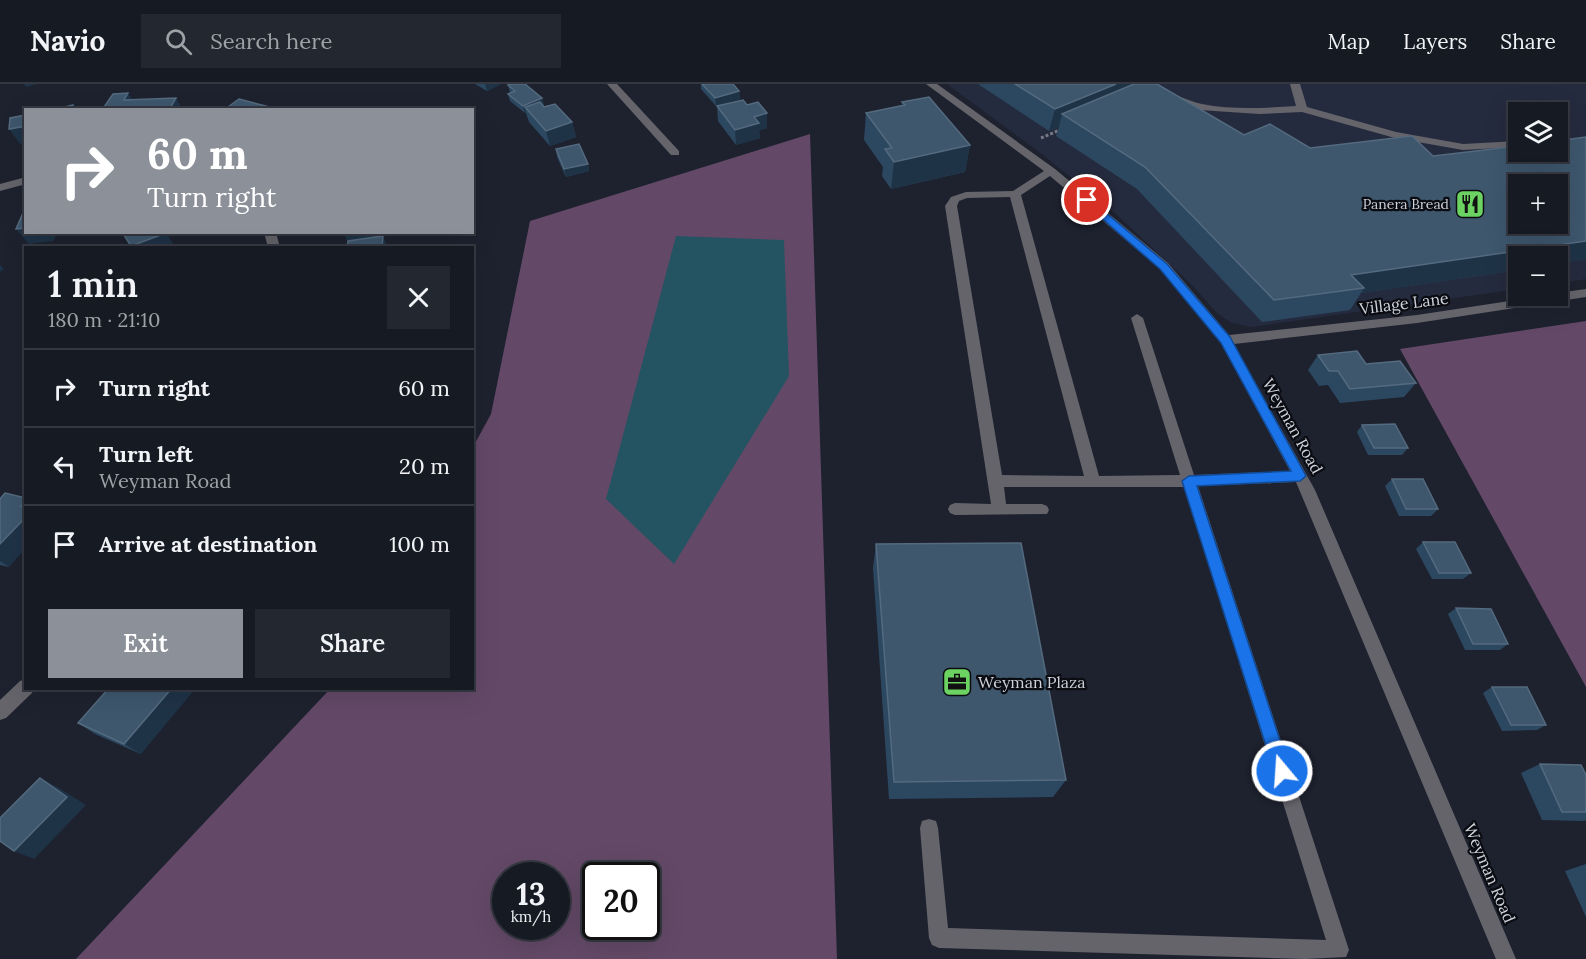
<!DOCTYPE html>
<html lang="en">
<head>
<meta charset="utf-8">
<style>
	body { margin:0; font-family:Lora,serif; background:#232730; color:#f1f3f6; height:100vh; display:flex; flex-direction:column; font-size:22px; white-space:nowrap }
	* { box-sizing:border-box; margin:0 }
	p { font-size:20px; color:#9ea1a6 }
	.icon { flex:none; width:33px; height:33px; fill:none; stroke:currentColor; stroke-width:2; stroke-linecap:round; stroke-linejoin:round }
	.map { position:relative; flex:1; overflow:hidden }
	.panel { position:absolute; left:24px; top:162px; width:450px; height:444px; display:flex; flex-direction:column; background:#161a23; border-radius:0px; box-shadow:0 6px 24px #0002,0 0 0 2px #353841 }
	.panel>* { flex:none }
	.top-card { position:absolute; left:24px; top:24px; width:450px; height:126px; border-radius:0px; box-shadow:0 6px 24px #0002,0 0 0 2px #353841; background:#8c9099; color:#fff; overflow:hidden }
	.fabs { position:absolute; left:1508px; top:18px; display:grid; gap:12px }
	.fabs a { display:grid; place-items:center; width:60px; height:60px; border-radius:0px; background:#161a23; box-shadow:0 6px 24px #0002,0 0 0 2px #353841; font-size:30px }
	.speed { position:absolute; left:492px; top:778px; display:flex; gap:12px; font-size:30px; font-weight:700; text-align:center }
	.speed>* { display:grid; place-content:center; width:78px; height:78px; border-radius:50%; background:#161a23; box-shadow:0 6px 24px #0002,0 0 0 2px #353841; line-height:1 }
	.speed small { font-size:15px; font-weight:400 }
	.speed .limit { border:3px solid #111; border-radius:9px; background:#fff; color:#111 }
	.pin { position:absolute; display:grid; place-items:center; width:51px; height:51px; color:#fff; margin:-26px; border:3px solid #fff; border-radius:50%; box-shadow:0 2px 6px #0007 }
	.me { position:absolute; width:66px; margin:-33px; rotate:342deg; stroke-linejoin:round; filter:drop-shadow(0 0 4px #0008) }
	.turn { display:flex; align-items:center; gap:21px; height:126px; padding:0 24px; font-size:27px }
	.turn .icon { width:78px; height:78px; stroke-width:2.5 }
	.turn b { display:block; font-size:42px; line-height:51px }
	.round { display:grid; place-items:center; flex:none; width:63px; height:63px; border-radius:0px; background:#232730 }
	.head { display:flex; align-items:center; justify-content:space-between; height:102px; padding:0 24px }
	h1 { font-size:36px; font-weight:600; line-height:45px }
	.button { display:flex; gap:12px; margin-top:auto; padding:12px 24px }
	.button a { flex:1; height:69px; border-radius:0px; background:#8c9099; color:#fff; font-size:24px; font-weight:600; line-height:69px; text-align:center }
	.button a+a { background:#232730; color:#f1f3f6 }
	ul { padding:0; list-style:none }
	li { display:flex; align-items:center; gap:18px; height:78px; padding:0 24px; border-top:2px solid #353841 }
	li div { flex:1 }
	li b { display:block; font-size:22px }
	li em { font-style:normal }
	header { display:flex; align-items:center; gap:36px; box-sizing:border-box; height:84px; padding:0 30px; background:#161a23; border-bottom:2px solid #353841 }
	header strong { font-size:28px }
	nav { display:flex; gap:33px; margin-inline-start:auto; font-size:21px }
	.search { width:420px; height:54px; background:#232730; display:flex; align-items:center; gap:15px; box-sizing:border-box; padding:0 21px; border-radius:0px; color:#9ea1a6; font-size:22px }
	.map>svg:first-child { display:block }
	.built { fill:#252b3e; fill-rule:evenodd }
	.forest { fill:#634967; fill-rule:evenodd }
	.water { fill:#245462 }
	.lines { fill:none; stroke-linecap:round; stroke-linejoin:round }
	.path { stroke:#767984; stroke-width:3; stroke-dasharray:3 2; stroke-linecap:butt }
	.minor { fill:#65646b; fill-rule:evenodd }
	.wall { fill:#2c4860 }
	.shaded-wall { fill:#1f3347 }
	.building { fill:#3e576d; stroke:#546a7f; stroke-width:1.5; fill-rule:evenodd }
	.route { fill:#1a73e8; stroke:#114b97; stroke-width:1.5 }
	.labels { text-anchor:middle; stroke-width:4.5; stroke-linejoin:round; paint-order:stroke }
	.far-poi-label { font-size:14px; fill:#cfd2db; stroke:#0a0c12; text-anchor:end }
	.street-label { font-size:16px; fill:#cfd2db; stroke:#0a0c12 }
	.poi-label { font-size:16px; fill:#cfd2db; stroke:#0a0c12; text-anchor:start }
</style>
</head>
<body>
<header>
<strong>Navio</strong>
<div class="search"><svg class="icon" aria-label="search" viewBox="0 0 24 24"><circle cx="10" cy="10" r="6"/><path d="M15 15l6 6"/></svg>Search here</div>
<nav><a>Map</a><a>Layers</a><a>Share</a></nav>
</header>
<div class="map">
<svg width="1586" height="875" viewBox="0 0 1586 875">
	<rect width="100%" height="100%" fill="#1e222f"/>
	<path class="built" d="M947,0H1586V195L1557,200V172H1518V205L1251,243L1232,239L1218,230L1192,201L1116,130L1043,71ZM1518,28H1557V68H1518ZM1518,100H1557V140H1518Z"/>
	<path class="forest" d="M810,50L837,875H76L330,605L472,604L473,363L491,330L530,137ZM506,792H556V843H506ZM596,792H646V843H596Z
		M1586,237V603L1400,265Z"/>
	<path class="water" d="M676,152L784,156L789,292L674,480L606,415Z"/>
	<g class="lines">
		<path class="path" d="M1041,54L1062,45"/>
		<path class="minor" d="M607,0H617L679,67V71H671Z
			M926,0H937L1055,85L1168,179L1229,251L1417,231L1543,212H1557V209L1586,205V213L1417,239L1234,260L1315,406L1516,875H1496L1296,398L1198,402L1349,866L1346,873L1305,875L939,864L932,861L929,854L920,744L922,737L929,735L936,737L938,744L948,844L1326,856L1184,403H1004L1006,420H1042L1047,422L1049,426L1047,430L955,431L950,429L948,425L950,421L955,419L991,420L945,122L951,113L966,108L1013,107L1044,87ZM1050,92L1160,185L1221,259L1290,387L1194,391L1143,234L1137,230L1131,234L1180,391L1099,392L1021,111ZM1010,113L1084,392L1002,391L957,122L959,117L967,114Z
			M1135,0C1160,0 1179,15 1202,20C1232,26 1266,24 1296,22L1290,0H1300L1307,23L1396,48L1463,60L1518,57V63L1463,66L1395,54L1302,28L1259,30L1200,26Z
			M26,93V100L0,107V100Z
			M264,148H276L280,164H268Z
			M26,595V604H34L32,609L6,634L0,636V616L20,597Z"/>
	</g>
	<path class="wall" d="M475,0H501L487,7Z
		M701,0H733L739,7L740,15L716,22L701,5Z
		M978,0H1157L1244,51L1310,64L1433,72L1586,175L1557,180V172H1518V186L1361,209L1350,226L1262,238L1137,105L1056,52L1059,43L1049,47Z
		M508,1L542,14L544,21L543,22L544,23L572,38L576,53L550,62L529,38L526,29H525L510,17L508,10L510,9Z
		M902,18L970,61L965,88L891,105L882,92L883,83L864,56L866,29L902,22Z
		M717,22L767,44L759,46L760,54L736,61L718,37Z
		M556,65L588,80L589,87L566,93L557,73Z
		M1318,271L1366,280L1416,299L1404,313L1340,319L1328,301L1319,302L1308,286Z
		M1362,341L1408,364L1402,371H1368L1357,348Z
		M1392,395L1438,425L1431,432H1399L1385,402Z
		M0,415L9,483L0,481Z
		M1423,458L1471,489L1463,495H1432L1416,465Z
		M876,460L1066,696L1053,713L889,715L873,484Z
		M1456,524L1508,560L1500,566H1465L1448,530Z
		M1492,603L1546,641L1537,646L1502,647L1483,609Z
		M109,604L141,670L95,650L78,639Z
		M1540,680L1586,691V736L1584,737L1542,736L1521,689Z
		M1586,780V833L1565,787Z"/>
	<path class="shaded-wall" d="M24,0H37L26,3Z
		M485,0H501L487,7Z
		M1116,0H1137L1062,30L1059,43L1049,47L1055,25Z
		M739,7L740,15L716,22L715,14Z
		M128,9L138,24L124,16Z
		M176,14L183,26H169Z
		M542,14L544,21L529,28L525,23L526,29H525L523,22Z
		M767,29V44L759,46L760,54L736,61L735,46L754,33Z
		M572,38L576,53L550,62L546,47Z
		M26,42V59L20,60L9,45Z
		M970,61L965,88L891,105L894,78Z
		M588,80L589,87L566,93L564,85Z
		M26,144V148H57L54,157L29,160L16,145Z
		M343,148H386V151L348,159Z
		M166,149L176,164H132L131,162Z
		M383,152L388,164H382Z
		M1586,157V175L1557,180V172H1518V186L1361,209L1364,204L1351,191Z
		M0,181L4,185L0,188Z
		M26,433V464L9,483L0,477V460Z
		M172,604H196L141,670L124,660Z
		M40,694L59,704L86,721L34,775L14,767Z"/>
	<path class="building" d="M511,0H525L542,14L523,22L508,10L515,7L508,1Z
		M702,0H733L739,7L715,14Z
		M1015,0H1116L1055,25Z
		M1134,0H1157L1244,51L1270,40L1310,64L1412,52L1433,72L1518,62V68H1557V57L1586,53V157L1351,191L1364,204L1274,216L1145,83L1062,30ZM1518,100H1557V140H1518Z
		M128,9L124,16L176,14L169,26H102L113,10Z
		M929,13L970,61L894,78L885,65L892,64L866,29L905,21L902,18Z
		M239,15L277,25L276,26H224Z
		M743,16L747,21L758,18L767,29L754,33L759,39L735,46L717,22Z
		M540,18L544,23L555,20L572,38L546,47L525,23Z
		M73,21V26H52Z
		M26,31V42L9,45L10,34Z
		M579,60L588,80L564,85L556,65Z
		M26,122V144L16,145Z
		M122,148H165L166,149L131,162Z
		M383,152L382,164H347L348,157Z
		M1357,267L1366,280L1400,277L1416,299L1350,305L1338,287H1329L1318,271Z
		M1395,340L1408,364H1374L1362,341Z
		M1392,395H1423L1438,425H1406Z
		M5,409L26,414V417L21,422L26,423V433L0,460V415Z
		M1423,458H1455L1471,489H1439Z
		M1021,459L1066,696L894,698L876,460Z
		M1456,524L1491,525L1508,560H1473Z
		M1492,603H1527L1546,641H1511Z
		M109,604H172L124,660L78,639Z
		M1540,680L1581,681L1586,691V728H1562Z
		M40,694L67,713L14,767L0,757V734Z"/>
	<path class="route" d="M1087,113L1167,180L1230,253L1306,392L1300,397L1197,402L1290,687L1288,693L1282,695L1276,693L1274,687L1182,397L1189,392L1291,387L1221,259L1160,185L1083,118V114Z"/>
	<defs>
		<g id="restaurant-square" transform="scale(1.5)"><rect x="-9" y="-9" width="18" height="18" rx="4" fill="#6cd362" stroke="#0a0c12"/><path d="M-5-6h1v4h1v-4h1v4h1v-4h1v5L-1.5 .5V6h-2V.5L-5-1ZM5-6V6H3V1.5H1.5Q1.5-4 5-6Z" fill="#111"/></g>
		<g id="office-square" transform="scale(1.5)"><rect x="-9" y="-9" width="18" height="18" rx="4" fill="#6cd362" stroke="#0a0c12"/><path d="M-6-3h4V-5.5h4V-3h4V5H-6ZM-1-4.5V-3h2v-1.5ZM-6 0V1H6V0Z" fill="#111"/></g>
	</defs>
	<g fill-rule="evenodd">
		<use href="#restaurant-square" x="1470" y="120"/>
		<use href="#office-square" x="957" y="598"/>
	</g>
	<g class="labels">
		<g class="far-poi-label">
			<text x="1449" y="125">Panera Bread</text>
		</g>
		<g class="street-label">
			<text transform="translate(1404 219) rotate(-7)" y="6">Village Lane</text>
			<text transform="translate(1293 342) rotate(61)" y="6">Weyman Road</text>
			<text transform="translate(1490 789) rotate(67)" y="6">Weyman Road</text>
		</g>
		<g class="poi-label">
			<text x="978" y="604">Weyman Plaza</text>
		</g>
	</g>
</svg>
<div class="fabs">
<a><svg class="icon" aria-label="layers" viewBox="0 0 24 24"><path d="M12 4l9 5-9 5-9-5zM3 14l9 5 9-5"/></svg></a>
<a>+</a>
<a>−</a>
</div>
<div class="speed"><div>13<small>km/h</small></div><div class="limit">20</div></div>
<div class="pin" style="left:1087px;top:116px;background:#d93025"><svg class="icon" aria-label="arrive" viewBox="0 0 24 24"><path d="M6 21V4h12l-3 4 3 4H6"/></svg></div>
<svg class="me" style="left:1282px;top:687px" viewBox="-20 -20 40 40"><circle r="17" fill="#1a73e8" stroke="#fff" stroke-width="3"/><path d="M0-11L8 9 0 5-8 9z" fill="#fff"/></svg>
<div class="top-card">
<div class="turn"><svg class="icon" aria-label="right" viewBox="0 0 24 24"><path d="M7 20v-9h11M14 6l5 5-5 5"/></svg><div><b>60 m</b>Turn right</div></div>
</div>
<section class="panel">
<div class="head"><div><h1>1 min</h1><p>180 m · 21:10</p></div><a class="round"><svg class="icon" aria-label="close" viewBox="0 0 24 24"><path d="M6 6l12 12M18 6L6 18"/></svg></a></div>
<ul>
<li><svg class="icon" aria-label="right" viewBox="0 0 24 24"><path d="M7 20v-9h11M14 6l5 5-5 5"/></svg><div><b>Turn right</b></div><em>60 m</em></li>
<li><svg class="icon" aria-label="left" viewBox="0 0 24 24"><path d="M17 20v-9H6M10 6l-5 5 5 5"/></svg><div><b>Turn left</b><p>Weyman Road</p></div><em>20 m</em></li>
<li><svg class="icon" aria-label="arrive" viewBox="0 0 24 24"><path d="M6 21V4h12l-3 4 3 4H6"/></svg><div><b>Arrive at destination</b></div><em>100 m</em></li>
</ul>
<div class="button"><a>Exit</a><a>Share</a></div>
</section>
</div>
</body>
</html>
